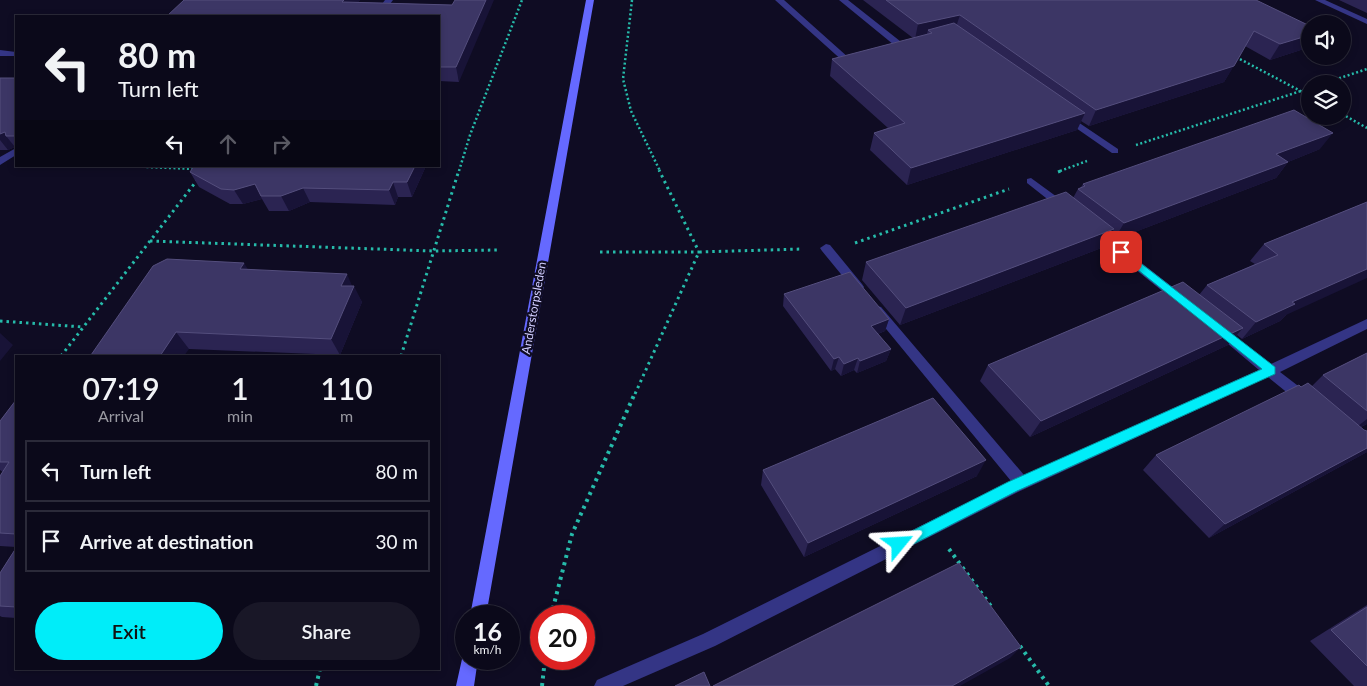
<!DOCTYPE html>
<html lang="en">
<head>
<meta charset="utf-8">
<style>
	body { margin:0; font-family:Lato,sans-serif; background:#191727; color:#f1f3f6; height:100vh; display:flex; flex-direction:column; font-size:19px; white-space:nowrap }
	* { box-sizing:border-box; margin:0 }
	p { font-size:16px; color:#9a9aa2 }
	.icon { flex:none; width:28px; height:28px; fill:none; stroke:currentColor; stroke-width:2; stroke-linecap:round; stroke-linejoin:round }
	.map { position:relative; flex:1; overflow:hidden }
	.details { position:absolute; left:15px; top:355px; width:425px; height:315px; display:flex; flex-direction:column; background:#0b091a; border-radius:0px; box-shadow:0 2px 8px #0003,0 0 0 1px #2b2a39 }
	.details>* { flex:none }
	.top-card { position:absolute; left:15px; top:15px; width:425px; height:152px; border-radius:0px; box-shadow:0 2px 8px #0003,0 0 0 1px #2b2a39; background:#0b091a; color:#f1f3f6; overflow:hidden }
	.buttons { position:absolute; left:1301px; top:15px; display:grid; gap:10px }
	.buttons a { display:grid; place-items:center; width:50px; height:50px; border-radius:50%; background:#0b091a; box-shadow:0 2px 8px #0003,0 0 0 1px #2b2a39; font-size:25px }
	.speed { position:absolute; left:455px; top:605px; display:flex; gap:10px; font-size:25px; font-weight:700; text-align:center }
	.speed>* { display:grid; place-content:center; width:65px; height:65px; border-radius:50%; background:#0b091a; box-shadow:0 2px 8px #0003,0 0 0 1px #2b2a39; line-height:1 }
	.speed small { font-size:12px; font-weight:400 }
	.speed .limit { border:8px solid #d22; background:#fff; color:#111 }
	.pin { position:absolute; display:grid; place-items:center; width:42px; height:42px; color:#fff; margin:-21px; border-radius:10px; box-shadow:0 2px 8px #0006 }
	.me { position:absolute; width:55px; margin:-28px; rotate:63deg; stroke-linejoin:round; filter:drop-shadow(0 0 4px #0008) }
	.turn { display:flex; align-items:center; gap:18px; height:105px; padding:0 20px; font-size:22px }
	.turn .icon { width:65px; height:65px; stroke-width:2.5 }
	.turn b { display:block; font-size:35px; line-height:42px }
	.lanes { display:flex; align-items:center; height:48px; padding:0 20px; background:#0003; justify-content:center; gap:25px; direction:ltr }
	.lanes .off { opacity:.35 }
	.eta { display:flex; justify-content:space-evenly; align-items:center; height:85px; text-align:center }
	.eta b { font-size:30px; font-weight:600; line-height:35px }
	.button { display:flex; gap:10px; margin-top:auto; padding:10px 20px }
	.button a { flex:1; height:58px; border-radius:30px; background:#00edf9; color:#111; font-size:20px; font-weight:600; line-height:58px; text-align:center }
	.button a+a { background:#191727; color:#f1f3f6 }
	ul { padding:0; list-style:none }
	li { display:flex; align-items:center; gap:15px; height:62px; margin:0 10px 8px; padding:0 10px; border:2px solid #2b2a39; border-radius:0px }
	li div { flex:1 }
	li b { display:block; font-size:19px }
	li em { font-style:normal }
	.map>svg:first-child { display:block }
	.lines { fill:none; stroke-linecap:round; stroke-linejoin:round }
	.path-far2 { stroke:#26bbaa; stroke-width:2.5; stroke-dasharray:2 2.5; stroke-linecap:butt }
	.path-far1 { stroke:#26bbaa; stroke-width:3; stroke-dasharray:2.5 4; stroke-linecap:butt }
	.path { stroke:#26bbaa; stroke-width:4; stroke-dasharray:3 4.5; stroke-linecap:butt }
	.service { fill:#343585; fill-rule:evenodd }
	.secondary { fill:#6569ff; fill-rule:evenodd }
	.wall { fill:#2b2452 }
	.shaded-wall { fill:#181337 }
	.building { fill:#3c3665; stroke:#544e7d }
	.route { fill:#00edf9; stroke:#009aa2 }
	.labels { text-anchor:middle; stroke-width:4.5; stroke-linejoin:round; paint-order:stroke }
	.street-label { font-size:12px; fill:#d1ceff; stroke:#0f0c23 }
</style>
</head>
<body>
<div class="map">
<svg width="1367" height="686" viewBox="0 0 1367 686">
	<rect width="100%" height="100%" fill="#0f0c23"/>
	<g class="lines">
		<path class="path-far2" d="M632,0L623,79L631,111L660,171
			M1236,57L1310,96
			M1322,84L1367,69
			M1342,114L1367,128
			M1136,145L1310,88
			M124,166L194,169
			M459,171L470,135L522,0
			M1060,171L1087,161"/>
		<path class="path-far1" d="M1058,172L1063,170
			M150,241L433,251L498,250
			M855,243L1009,189
			M600,252H699L659,170
			M0,321L83,327
			M61,356L198,179
			M401,356L459,170
			M635,394L699,252L802,249"/>
		<path class="path" d="M949,549L993,609
			M551,616L572,534L635,393
			M1020,646L1049,686
			M316,686L320,669
			M542,686L545,659"/>
		<path class="service" d="M385,0H393L381,16H373Z
			M775,0H784L849,58L857,55L861,58L851,63H845Z
			M839,0H848L905,45V49H899Z
			M1315,0H1325L1367,19V24Z
			M0,50L16,52V56H0Z
			M1066,114L1118,149V153H1112L1063,119L1061,117Z
			M16,148V155L0,165V157Z
			M1031,178L1068,205V209H1060L1027,183V179Z
			M1094,226L1184,296L1186,299L1184,302H1176L1090,233L1089,230Z
			M826,244L830,245L862,284L864,287L862,290H854L822,251L820,248Z
			M877,306L881,307L1024,475L1259,370L1215,333L1213,330L1215,327H1223L1271,364L1367,319V329L1280,372L1310,395L1312,399L1310,403L1305,404L1300,403L1268,377L1018,492L715,646L623,686H594L597,680L703,634L1011,481L873,313L871,310L873,307Z"/>
		<path class="secondary" d="M586,0H594L486,616H470Z
			M466,652V659H478L474,686H456L462,659Z"/>
	</g>
	<path class="wall" d="M360,0L358,2L452,5L459,82L439,81V16H167Z
		M863,0H1256L1310,47L1270,60L1245,46L1224,82L1089,126L1081,121L1077,130L907,185L870,150L874,133L888,128L830,76L832,59L913,38Z
		M1339,0H1367V13Z
		M0,78H16V148L15,147L8,150H0Z
		M1320,149L1288,162L1276,178L1114,240L1110,236L1104,247L900,325L862,280L866,262L1073,198L1078,189L1081,187L1083,184Z
		M426,166L412,197H398L395,205L310,202L289,211H269L262,199L243,204H230L199,187L190,172Z
		M1367,202L1286,315L1280,321L1242,339L1237,335L1228,345L1030,437L980,381L988,365L1199,295L1207,285L1255,264L1250,261L1264,244Z
		M248,270L352,286L362,302L340,355L189,349L91,355Z
		M784,294L889,319L885,331L878,334L891,349L886,361L857,373L854,370L841,376L835,369L831,371L783,306Z
		M1367,353V424L1361,427L1364,430L1367,431V452L1209,538L1143,470L1156,455L1301,387L1312,386L1323,375Z
		M16,400V547L0,546V476L3,472L0,470V421Z
		M763,470L977,476L804,557L761,485Z
		M16,548V618L2,617L0,616V573Z
		M1367,605V686H1354L1310,641Z"/>
	<path class="shaded-wall" d="M344,0H360L347,16L342,2Z
		M486,0H494L459,82L456,67Z
		M960,15L955,30H928L926,37L915,39L918,24Z
		M1310,35V47L1270,60L1280,44Z
		M1234,66L1224,82L1089,126L1096,110Z
		M1085,113L1077,130L907,185L911,168Z
		M5,132L6,136L15,147L8,150L0,140V134Z
		M1333,133L1320,149L1288,162L1276,178L1114,240L1124,223L1276,154Z
		M415,166H426L412,197L407,182Z
		M393,182L398,197L395,205L389,190Z
		M255,184L262,199L243,204L234,190Z
		M303,188L310,202L289,211L281,196Z
		M1114,229L1104,247L900,325L906,308Z
		M244,263L254,279L240,269Z
		M1367,269V278L1286,315L1280,321L1242,339L1256,322L1292,302Z
		M347,274L353,288L354,286L362,302L340,355L331,339L341,286Z
		M889,319L885,331L867,338L871,326Z
		M1243,328L1228,345L1030,437L1041,421Z
		M176,332L189,349L184,356H160Z
		M0,333L13,345L0,361Z
		M891,349L886,361L857,373L860,361Z
		M839,357L835,369L831,371L834,359Z
		M858,358L854,370L841,376L844,364Z
		M1367,419V424L1353,430Z
		M1367,448V452L1209,538L1225,524Z
		M986,460L977,476L804,557L808,543Z
		M1021,647L1010,658L960,686H952Z"/>
	<path class="building" d="M184,0H344L342,2L452,5L455,0H486L456,67H439V16H167Z
		M886,0H1256L1310,26V35L1280,44L1254,31L1234,66L1096,110L960,15L918,24Z
		M954,23L1085,113L911,168L874,133L905,123L832,59L932,33L928,30Z
		M0,78H16V136H6L5,132L0,134Z
		M1294,110L1333,133L1276,154L1288,162L1124,223L1078,189L1085,186L1083,184Z
		M194,166H415L407,182H393L389,190L303,188L281,196H261L255,184L234,190L221,189L190,172Z
		M1066,192L1114,229L906,308L866,262Z
		M1367,202V269L1292,302L1295,304L1256,322L1207,285L1278,255L1264,244Z
		M167,259L244,263L240,269L347,274L341,286H354L331,339L176,332L160,356H50L91,355L153,266Z
		M850,272L889,319L871,326L891,349L860,361L858,358L844,364L839,357L834,359L784,294Z
		M1183,282L1243,328L1041,421L988,365Z
		M1367,353V411L1323,375Z
		M1308,383L1364,430L1367,431V448L1225,524L1156,455L1299,385L1301,387Z
		M933,398L986,460L808,543L763,470Z
		M16,400V534L0,533V476L9,462H0V421Z
		M16,548V607L0,606V573Z
		M959,563L1021,647L952,686H713Z
		M1367,607V666L1331,630Z
		M704,672L710,686H675Z"/>
	<path class="route" d="M1121,248L1275,367V374L1017,491L904,549L899,551L894,549L892,544L894,540L1008,482L1262,369L1118,254L1116,252Z"/>
	<g class="labels">
		<g class="street-label">
			<text transform="translate(534 308) rotate(-80)" y="4">Anderstorpsleden</text>
		</g>
	</g>
</svg>
<div class="buttons">
<a><svg class="icon" aria-label="sound" viewBox="0 0 24 24"><path d="M4 9h4l5-4v14l-5-4H4zM17 9q2 3 0 6"/></svg></a>
<a><svg class="icon" aria-label="layers" viewBox="0 0 24 24"><path d="M12 4l9 5-9 5-9-5zM3 14l9 5 9-5"/></svg></a>
</div>
<div class="speed"><div>16<small>km/h</small></div><div class="limit">20</div></div>
<div class="pin" style="left:1121px;top:252px;background:#d93025"><svg class="icon" aria-label="arrive" viewBox="0 0 24 24"><path d="M6 21V4h12l-3 4 3 4H6"/></svg></div>
<svg class="me" style="left:899px;top:544px" viewBox="-20 -20 40 40"><path d="M0-17L14 15 0 8-14 15z" fill="#00edf9" stroke="#fff" stroke-width="4"/></svg>
<div class="top-card">
<div class="turn"><svg class="icon" aria-label="left" viewBox="0 0 24 24"><path d="M17 20v-9H6M10 6l-5 5 5 5"/></svg><div><b>80 m</b>Turn left</div></div>
<div class="lanes"><svg class="icon" aria-label="left" viewBox="0 0 24 24"><path d="M17 20v-9H6M10 6l-5 5 5 5"/></svg><svg class="icon off" aria-label="ahead" viewBox="0 0 24 24"><path d="M12 20V5M6 11l6-6 6 6"/></svg><svg class="icon off" aria-label="right" viewBox="0 0 24 24"><path d="M7 20v-9h11M14 6l5 5-5 5"/></svg></div>
</div>
<section class="details">
<div class="eta">
<div><b>07:19</b><p>Arrival</p></div>
<div><b>1</b><p>min</p></div>
<div><b>110</b><p>m</p></div>
</div>
<ul>
<li><svg class="icon" aria-label="left" viewBox="0 0 24 24"><path d="M17 20v-9H6M10 6l-5 5 5 5"/></svg><div><b>Turn left</b></div><em>80 m</em></li>
<li><svg class="icon" aria-label="arrive" viewBox="0 0 24 24"><path d="M6 21V4h12l-3 4 3 4H6"/></svg><div><b>Arrive at destination</b></div><em>30 m</em></li>
</ul>
<div class="button"><a>Exit</a><a>Share</a></div>
</section>
</div>
</body>
</html>
